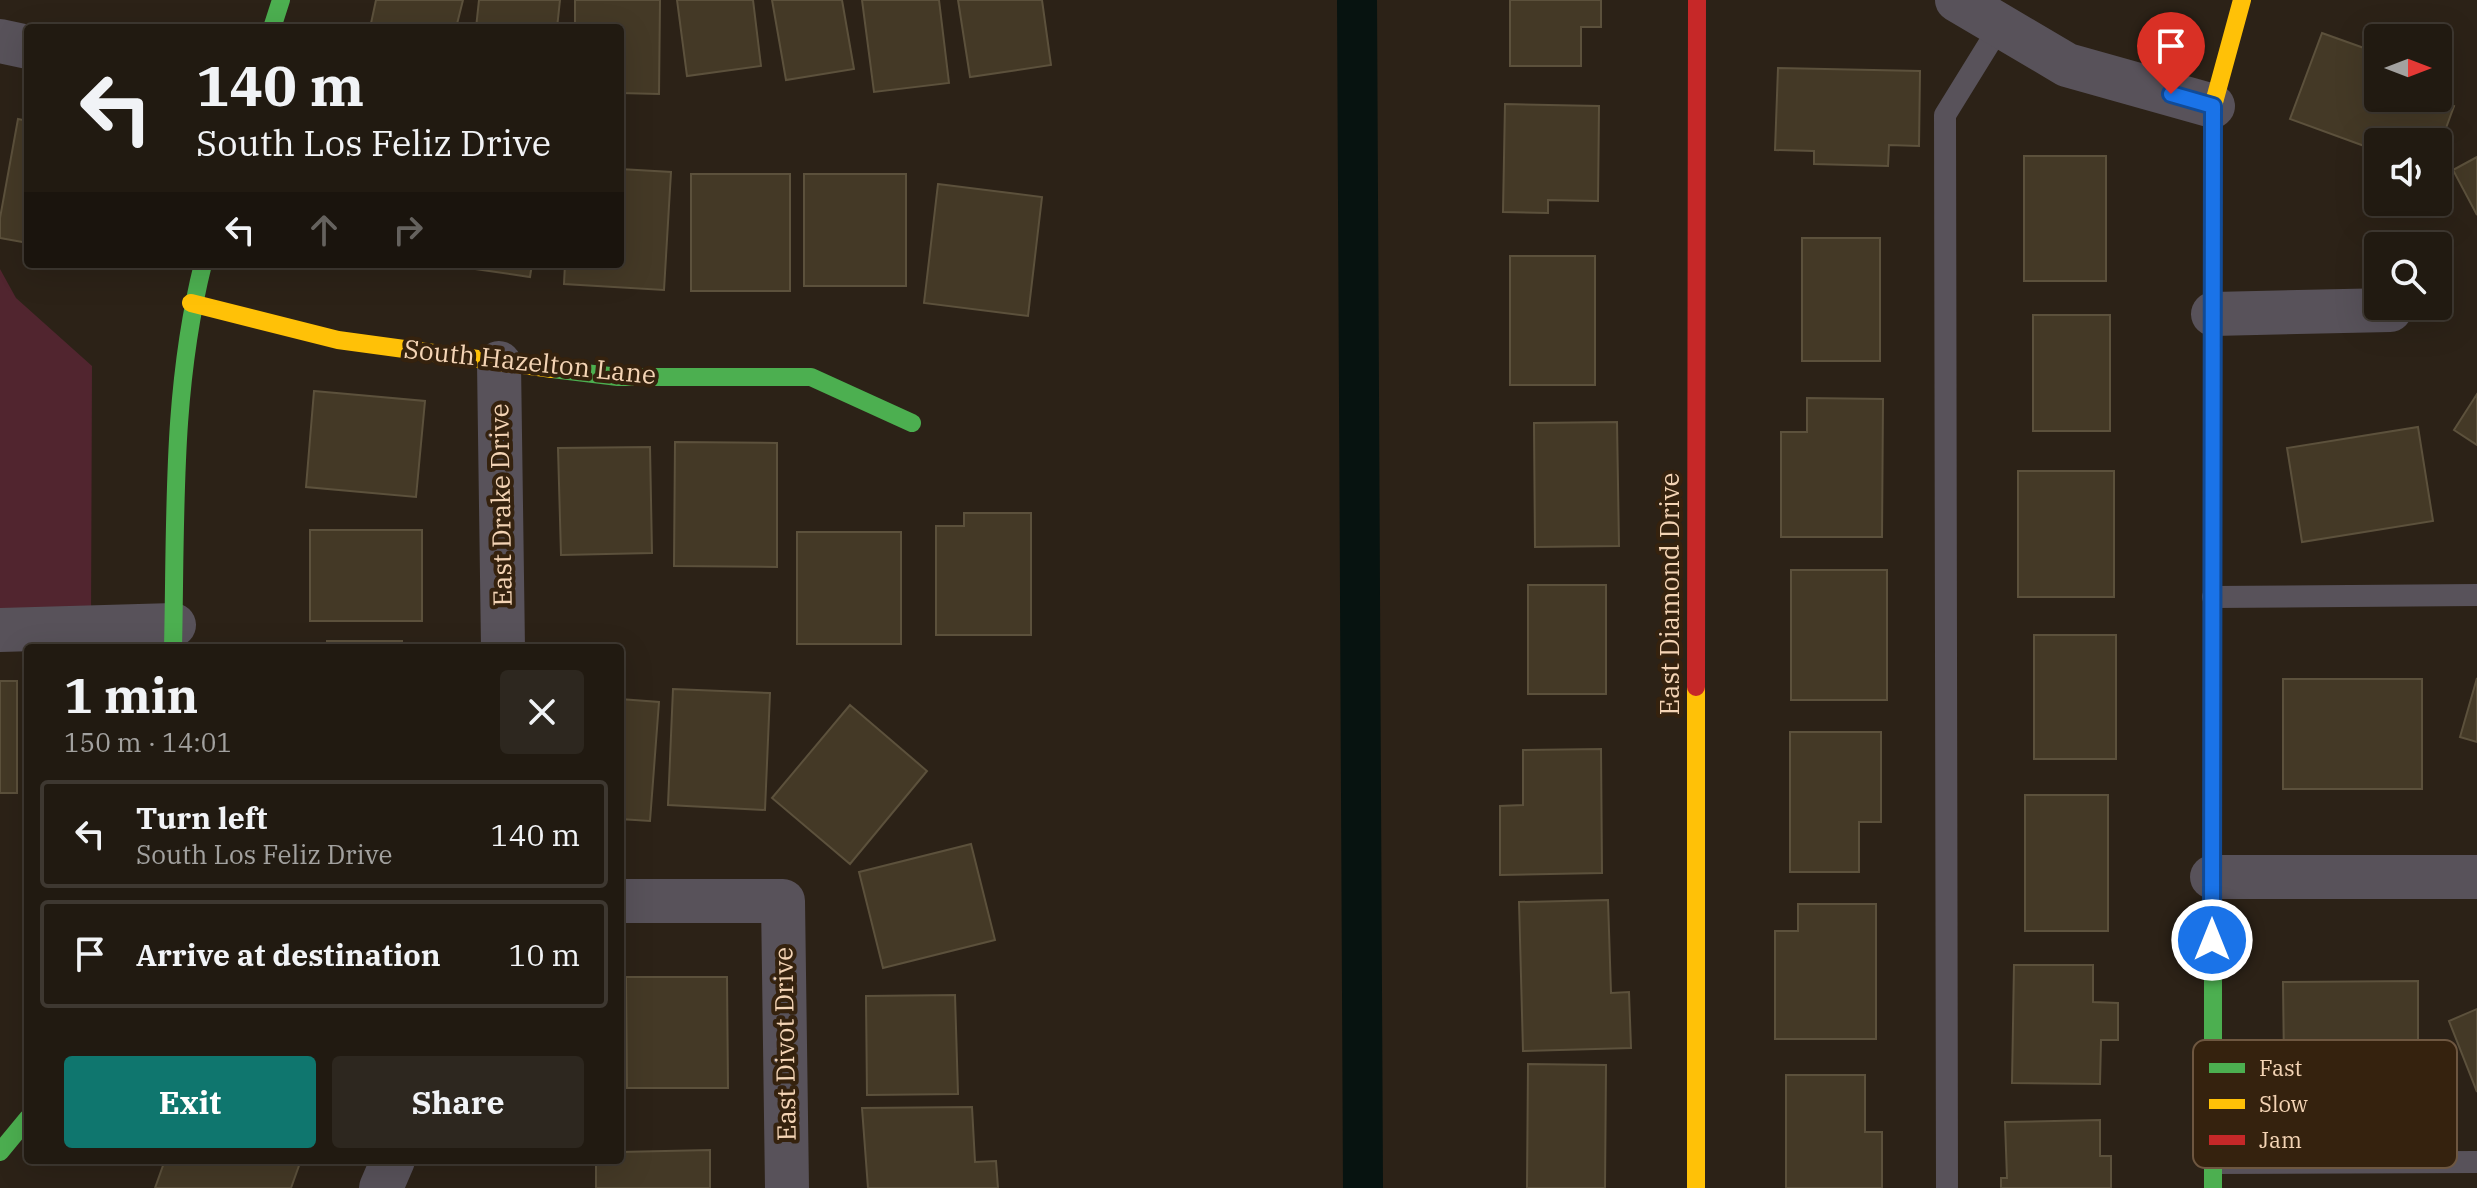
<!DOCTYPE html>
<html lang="en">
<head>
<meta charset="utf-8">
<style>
	body { margin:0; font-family:"IBM Plex Serif",serif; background:#2d271f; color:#f1f3f6; height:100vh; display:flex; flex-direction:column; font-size:30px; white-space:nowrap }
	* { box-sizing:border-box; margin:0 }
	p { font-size:26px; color:#a2a19f }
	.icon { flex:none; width:44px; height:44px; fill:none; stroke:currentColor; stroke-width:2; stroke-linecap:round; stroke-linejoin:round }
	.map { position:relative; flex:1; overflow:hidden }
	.panel { position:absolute; left:24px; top:644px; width:600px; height:520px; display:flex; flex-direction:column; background:#211a11; border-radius:8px; box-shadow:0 8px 32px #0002,0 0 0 2px #3e3831 }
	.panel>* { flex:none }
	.guide { position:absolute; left:24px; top:24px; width:600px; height:244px; border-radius:8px; box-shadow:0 8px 32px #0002,0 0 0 2px #3e3831; background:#211a11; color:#f1f3f6; overflow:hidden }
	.needle { width:52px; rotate:90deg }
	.controls { position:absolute; left:2364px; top:24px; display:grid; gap:16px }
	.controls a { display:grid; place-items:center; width:88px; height:88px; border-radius:8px; background:#211a11; box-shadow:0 8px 32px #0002,0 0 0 2px #3e3831; font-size:40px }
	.pin { position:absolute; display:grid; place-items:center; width:68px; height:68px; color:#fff; margin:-82px -34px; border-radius:50% 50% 50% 0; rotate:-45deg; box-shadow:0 0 8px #0007 }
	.pin .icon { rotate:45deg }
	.me { position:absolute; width:88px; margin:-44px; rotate:0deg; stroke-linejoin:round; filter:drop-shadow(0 0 6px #0008) }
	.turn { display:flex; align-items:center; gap:28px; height:168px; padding:0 40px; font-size:36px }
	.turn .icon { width:104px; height:104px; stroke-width:2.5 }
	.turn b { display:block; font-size:56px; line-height:68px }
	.lanes { display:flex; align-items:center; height:76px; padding:0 40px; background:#0003; justify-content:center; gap:40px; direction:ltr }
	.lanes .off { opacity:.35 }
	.round { display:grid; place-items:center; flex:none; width:84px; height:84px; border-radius:8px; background:#2d271f }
	.headline { display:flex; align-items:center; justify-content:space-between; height:136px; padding:0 40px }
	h1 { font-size:48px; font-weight:800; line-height:60px }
	.action { display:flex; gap:16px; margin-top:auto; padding:16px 40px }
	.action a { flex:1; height:92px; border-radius:8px; background:#0f766e; color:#fff; font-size:32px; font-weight:800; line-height:92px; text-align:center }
	.action a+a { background:#2d271f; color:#f1f3f6 }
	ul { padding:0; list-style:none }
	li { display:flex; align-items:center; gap:24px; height:108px; margin:0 16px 12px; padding:0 24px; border:4px solid #3e3831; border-radius:8px }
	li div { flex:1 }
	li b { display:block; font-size:30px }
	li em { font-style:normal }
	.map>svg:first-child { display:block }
	.green { fill:#51252f }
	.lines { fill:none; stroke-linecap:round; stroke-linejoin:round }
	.canal { stroke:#071310; stroke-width:40 }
	.building { fill:#443926; stroke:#5c513c; stroke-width:2 }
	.lane { stroke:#58525a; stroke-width:22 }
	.street { stroke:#58525a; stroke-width:44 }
	.fast { stroke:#4caf50; stroke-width:18 }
	.slow { stroke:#ffc107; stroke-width:18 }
	.jam { stroke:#c62828; stroke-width:18 }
	.route-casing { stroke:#114b97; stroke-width:20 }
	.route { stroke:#1a73e8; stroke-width:14 }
	.labels { text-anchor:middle; stroke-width:8; stroke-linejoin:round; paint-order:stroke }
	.street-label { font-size:26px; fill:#f4d4b5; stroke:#35220e }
	.key { fill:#35220e; stroke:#6e5740; stroke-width:2 }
	.key-label { font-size:22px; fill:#f4d4b5 }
</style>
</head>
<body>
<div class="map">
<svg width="2477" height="1188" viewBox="0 0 2477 1188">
	<rect width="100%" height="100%" fill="#2c2217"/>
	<path class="green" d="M0,269L16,298L92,366L91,627L0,630Z"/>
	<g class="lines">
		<path class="canal" d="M1357,0L1363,1188"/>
	</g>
	<path class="building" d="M376,0H463L456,28H370Z
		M479,0H560L557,28H476Z
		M575,0H660L659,94L620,93V28H575Z
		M677,0H753L761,66L687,76Z
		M772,0H842L854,69L786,80Z
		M862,0H939L949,83L874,92Z
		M958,0H1042L1051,65L970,77Z
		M1510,0H1601V27H1581V66H1510Z
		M2322,33L2378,53V98H2433L2454,106L2438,150V142H2378V151L2290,119Z
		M1778,68L1920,71L1919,146L1889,145L1888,166L1814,164V151L1775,150Z
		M1505,104L1599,106L1598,201L1548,200V213L1503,212Z
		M18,119L28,121V243L0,238V218Z
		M2024,156H2106V281H2024Z
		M2477,157V215L2453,170Z
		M620,169L671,172L664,290L564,284L565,264H620Z
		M691,174H790V291H691Z
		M804,174H906V286H804Z
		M938,184L1042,197L1028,316L924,303Z
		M1802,238H1880V361H1802Z
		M1510,256H1595V385H1510Z
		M440,264H532L530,277Z
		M2033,315H2110V431H2033Z
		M314,391L425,401L416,497L306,487Z
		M2477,394V445L2454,430Z
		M1807,398L1883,399L1882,537H1781V432H1807Z
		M1617,422L1619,546L1535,547L1534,423Z
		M2418,427L2433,521L2302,542L2287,448Z
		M675,442L777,443V567L674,566Z
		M650,447L652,553L561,555L558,448Z
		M2018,471H2114V597H2018Z
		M964,513H1031V635H936V526H964Z
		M310,530H422V621H310Z
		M797,532H901V644H797Z
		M1791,570H1887V700H1791Z
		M1528,585H1606V694H1528Z
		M2034,635H2116V759H2034Z
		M327,641H402V648H327Z
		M2477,678V742L2460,737Z
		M2283,679H2422V789H2283Z
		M0,681H17V793H0Z
		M673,689L770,693L765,810L668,805Z
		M620,699L659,702L650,821L620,819Z
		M850,705L927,771L850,864L772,798Z
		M1790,732H1881V822H1859V872H1790Z
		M1601,749L1602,873L1500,875V806L1523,805V750Z
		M2025,795H2108V931H2025Z
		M971,844L995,940L883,968L859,872Z
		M1608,900L1611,993L1629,992L1631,1048L1523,1051L1519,902Z
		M1798,904H1876V1039H1775V931H1798Z
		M2014,965H2093V1002L2118,1003V1040H2101L2100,1084L2012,1083Z
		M626,977H727L728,1088H627Z
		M2418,981V1065H2284L2283,982Z
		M955,995L958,1094L867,1095L866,996Z
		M2477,1009V1092L2449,1021Z
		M1528,1064L1606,1065L1605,1188H1527Z
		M1786,1075H1865V1132H1882V1188H1786Z
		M972,1107L975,1162L996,1161L998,1188H868L862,1108Z
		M2100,1120V1156H2111V1188H2001V1178H2007L2005,1122Z
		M710,1150V1188H596V1160H620V1152Z
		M165,1160H301L291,1188H155Z"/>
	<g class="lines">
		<path class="lane" d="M2213,597L2477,595
			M2213,1163L2477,1162
			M1947,1188L1945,115L2000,26"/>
		<path class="street" d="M1957,0L2067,65L2213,106
			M0,41L28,47
			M2213,314L2390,310
			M499,363L503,648
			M0,630L174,625
			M2212,877H2477
			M620,901H783L787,1188
			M381,1188L393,1160"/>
		<path class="fast" d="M272,28L281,0
			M552,369L618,377H811L912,423
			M173,648C176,517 171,392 203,264
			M2213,745V1188
			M0,1152L28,1118"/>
		<path class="slow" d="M2213,280V106L2242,0
			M191,303L338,340L552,369
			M1696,1188V687"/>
		<path class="jam" d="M2213,280V745
			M1696,687L1697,0"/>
	</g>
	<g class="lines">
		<g class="route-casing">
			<path id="route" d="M2171,94L2213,106L2212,940"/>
		</g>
		<use href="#route" class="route"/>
	</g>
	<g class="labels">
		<g class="street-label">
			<text transform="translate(530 362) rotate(6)" y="9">South Hazelton Lane</text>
			<text transform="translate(501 505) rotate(-91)" y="9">East Drake Drive</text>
			<text transform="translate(1670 594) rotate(-90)" y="9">East Diamond Drive</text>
			<text transform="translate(785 1044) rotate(-91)" y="9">East Divot Drive</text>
		</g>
	</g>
	<rect x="2193" y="1040" width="264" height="128" rx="12" class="key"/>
	<rect x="2209" y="1063" width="36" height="10" fill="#4caf50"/>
	<rect x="2209" y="1099" width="36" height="10" fill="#ffc107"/>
	<rect x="2209" y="1135" width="36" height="10" fill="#c62828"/>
	<g class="key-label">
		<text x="2259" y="1076">Fast</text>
		<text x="2259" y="1112">Slow</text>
		<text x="2259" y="1148">Jam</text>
	</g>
</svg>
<div class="controls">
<a><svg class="needle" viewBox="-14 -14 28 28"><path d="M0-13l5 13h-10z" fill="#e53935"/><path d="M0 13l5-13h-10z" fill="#a2a19f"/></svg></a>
<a><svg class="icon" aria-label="sound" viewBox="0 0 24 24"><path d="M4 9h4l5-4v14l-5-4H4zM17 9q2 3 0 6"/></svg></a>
<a><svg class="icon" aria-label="search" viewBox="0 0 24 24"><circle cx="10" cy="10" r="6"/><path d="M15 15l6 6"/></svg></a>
</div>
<div class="pin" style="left:2171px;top:94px;background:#d93025"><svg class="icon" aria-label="arrive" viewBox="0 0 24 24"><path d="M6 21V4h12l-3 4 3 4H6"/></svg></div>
<svg class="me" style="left:2212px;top:940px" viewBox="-20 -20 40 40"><circle r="17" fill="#1a73e8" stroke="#fff" stroke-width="3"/><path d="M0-11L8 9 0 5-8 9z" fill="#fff"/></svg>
<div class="guide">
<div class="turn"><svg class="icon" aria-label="left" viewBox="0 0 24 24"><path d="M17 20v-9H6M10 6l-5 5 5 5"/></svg><div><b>140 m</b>South Los Feliz Drive</div></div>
<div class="lanes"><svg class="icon" aria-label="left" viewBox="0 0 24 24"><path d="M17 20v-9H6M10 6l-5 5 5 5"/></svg><svg class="icon off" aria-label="ahead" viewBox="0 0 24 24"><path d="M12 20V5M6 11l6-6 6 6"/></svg><svg class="icon off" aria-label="right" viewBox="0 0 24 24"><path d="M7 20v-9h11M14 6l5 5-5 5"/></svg></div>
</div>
<section class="panel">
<div class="headline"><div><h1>1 min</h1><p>150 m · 14:01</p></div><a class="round"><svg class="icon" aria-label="close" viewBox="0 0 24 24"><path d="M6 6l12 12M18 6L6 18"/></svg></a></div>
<ul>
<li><svg class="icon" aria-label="left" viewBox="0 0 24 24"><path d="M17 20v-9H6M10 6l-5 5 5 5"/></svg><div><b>Turn left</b><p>South Los Feliz Drive</p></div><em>140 m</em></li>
<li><svg class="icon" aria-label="arrive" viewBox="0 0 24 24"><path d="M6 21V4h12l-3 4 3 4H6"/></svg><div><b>Arrive at destination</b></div><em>10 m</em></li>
</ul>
<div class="action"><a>Exit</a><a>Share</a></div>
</section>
</div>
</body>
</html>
